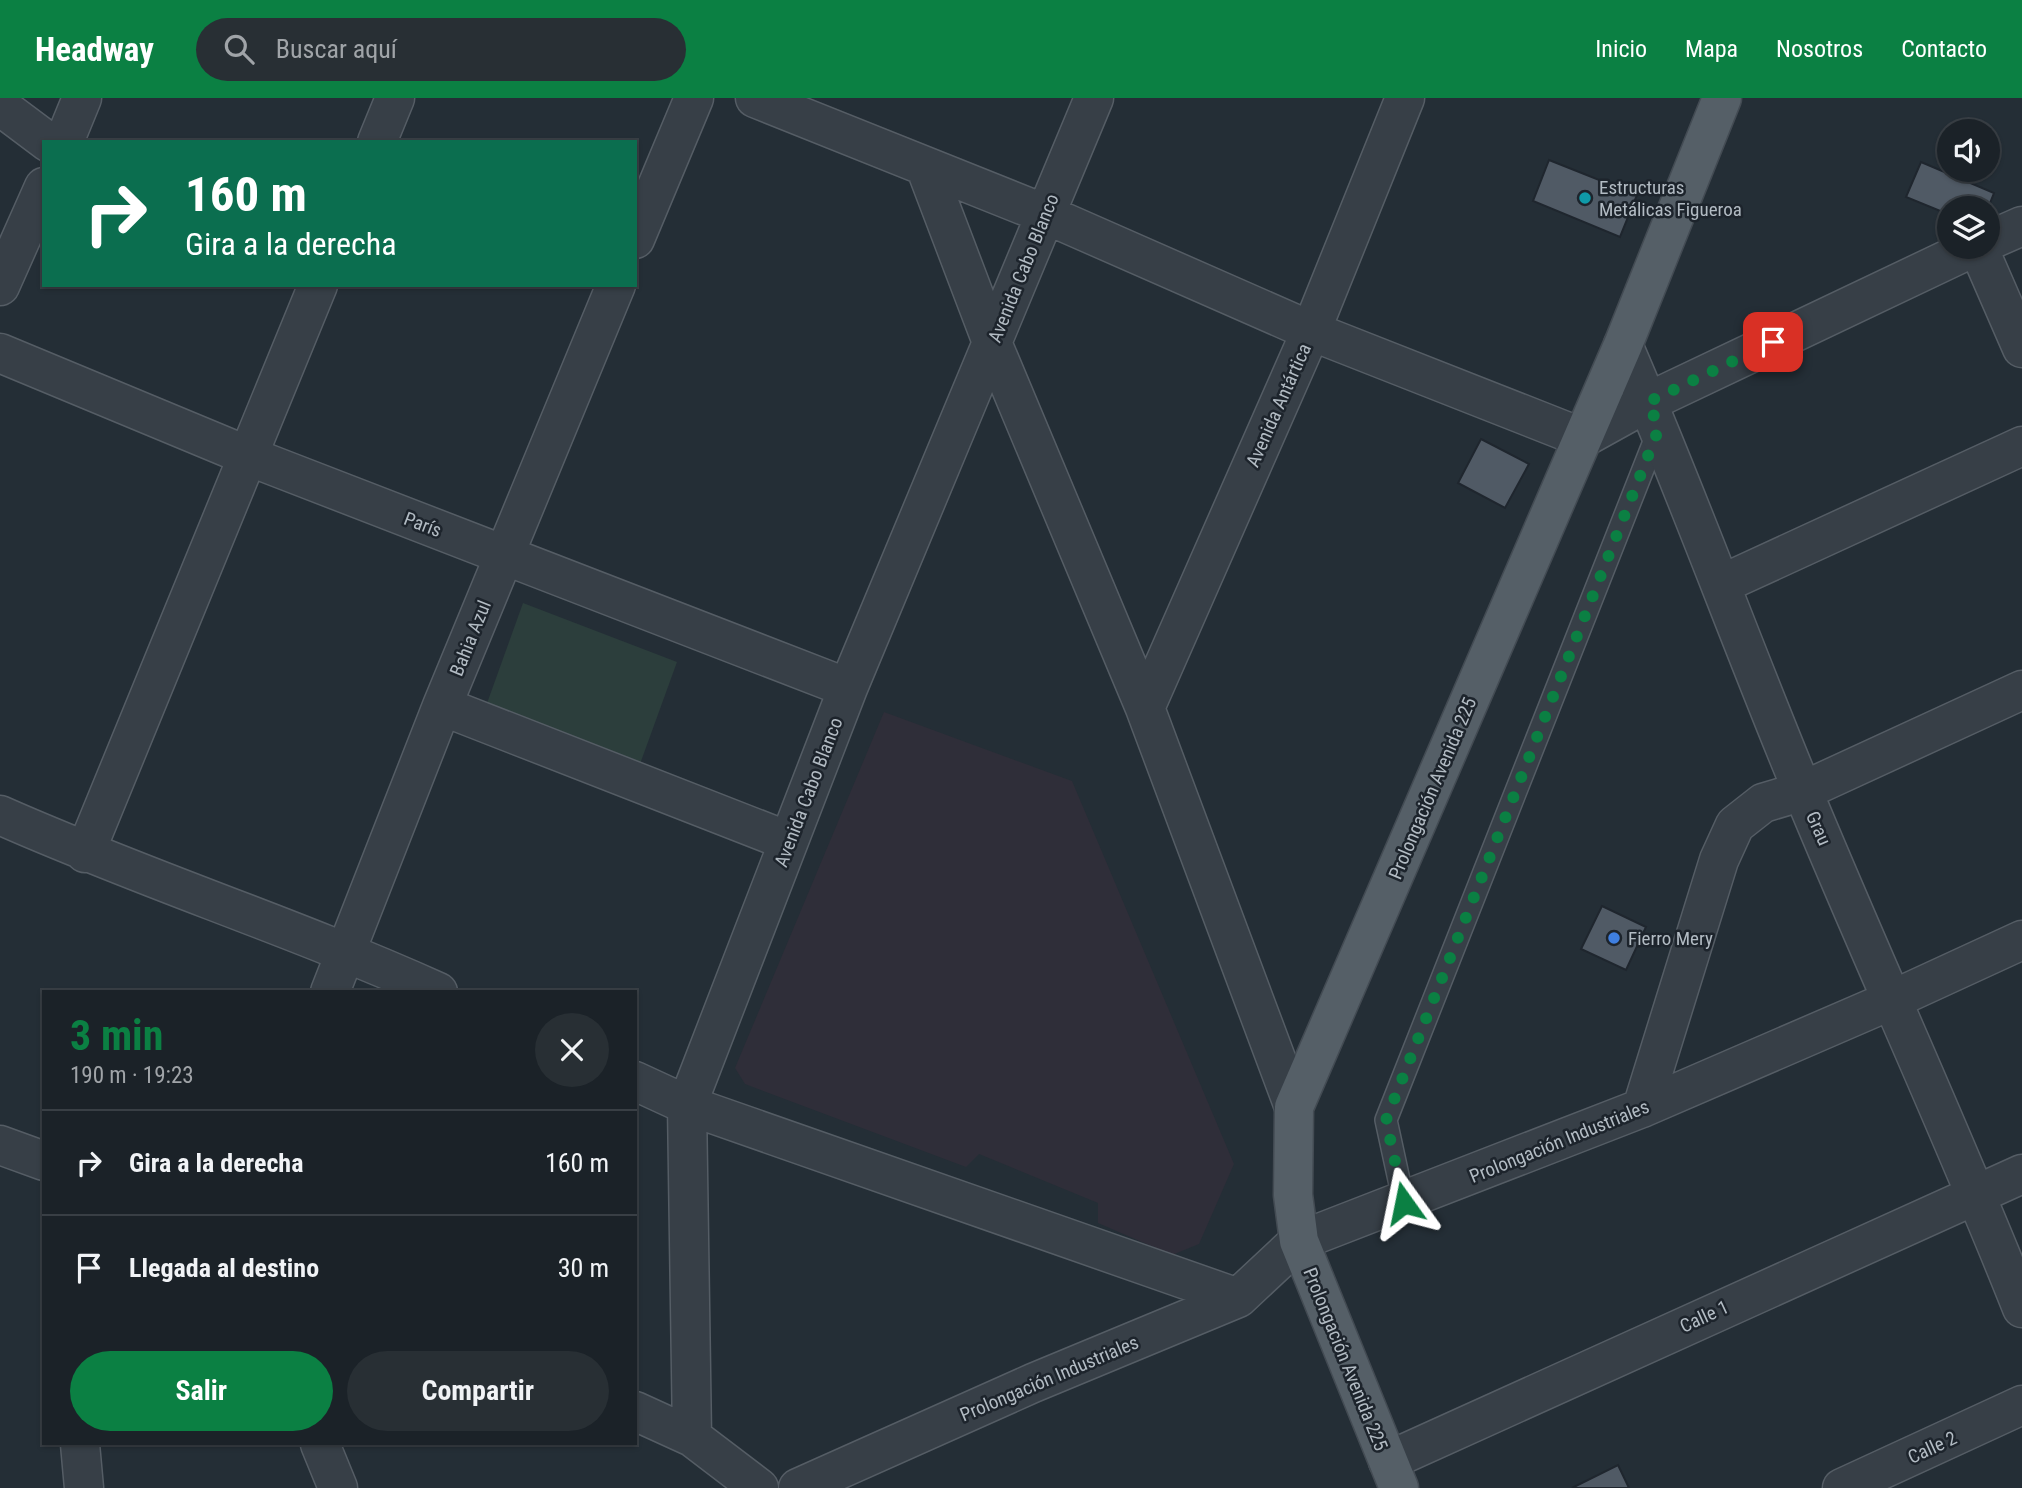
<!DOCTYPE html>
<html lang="es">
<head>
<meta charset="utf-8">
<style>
	body { margin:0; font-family:"Roboto Condensed",sans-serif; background:#282f34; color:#f1f3f6; height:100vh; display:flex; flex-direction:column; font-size:26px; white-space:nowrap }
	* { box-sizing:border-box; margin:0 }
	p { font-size:23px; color:#a0a4a8 }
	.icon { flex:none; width:38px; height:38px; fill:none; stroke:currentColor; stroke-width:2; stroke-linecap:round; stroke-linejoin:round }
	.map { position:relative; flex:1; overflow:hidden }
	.panel { position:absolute; left:42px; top:892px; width:595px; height:455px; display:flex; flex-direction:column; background:#1b2228; border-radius:0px; box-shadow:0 2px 5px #0004,0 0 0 2px #393f45 }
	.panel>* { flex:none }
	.hud { position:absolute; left:42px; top:42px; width:595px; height:147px; border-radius:0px; box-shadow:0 2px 5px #0004,0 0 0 2px #393f45; background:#0b6e4f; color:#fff; overflow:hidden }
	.buttons { position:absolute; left:1937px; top:21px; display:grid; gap:14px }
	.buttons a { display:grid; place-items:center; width:63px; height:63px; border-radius:50%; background:#1b2228; box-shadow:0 2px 5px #0004,0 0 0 2px #393f45; font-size:35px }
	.pin { position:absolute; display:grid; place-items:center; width:60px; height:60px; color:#fff; margin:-30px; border-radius:14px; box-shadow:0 4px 10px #0006 }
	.me { position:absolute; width:77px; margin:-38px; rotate:348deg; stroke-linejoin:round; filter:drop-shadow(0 0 5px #0008) }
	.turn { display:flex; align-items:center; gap:24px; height:147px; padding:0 28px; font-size:32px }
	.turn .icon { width:91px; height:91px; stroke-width:2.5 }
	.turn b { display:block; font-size:49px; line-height:60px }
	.round { display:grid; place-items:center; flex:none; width:74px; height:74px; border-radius:37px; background:#282f34 }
	.headline { display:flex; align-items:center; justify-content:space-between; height:119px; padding:0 28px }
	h1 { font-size:42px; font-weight:700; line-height:52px; color:#0b8043 }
	.primary-button { display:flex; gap:14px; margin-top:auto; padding:14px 28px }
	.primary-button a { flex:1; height:80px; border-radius:42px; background:#0b8043; color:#fff; font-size:28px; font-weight:700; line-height:80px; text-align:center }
	.primary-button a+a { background:#282f34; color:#f1f3f6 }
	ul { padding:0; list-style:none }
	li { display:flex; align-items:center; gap:21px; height:105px; padding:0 28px; border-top:2px solid #393f45 }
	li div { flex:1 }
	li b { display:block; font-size:26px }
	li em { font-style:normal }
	header { display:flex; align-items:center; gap:42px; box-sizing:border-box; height:98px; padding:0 35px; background:#0b8043; color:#fff }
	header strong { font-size:33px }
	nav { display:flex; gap:38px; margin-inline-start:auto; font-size:24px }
	.search { width:490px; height:63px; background:#282f34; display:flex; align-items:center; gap:18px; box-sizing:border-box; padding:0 24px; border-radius:38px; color:#a0a4a8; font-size:26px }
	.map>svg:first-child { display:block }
	.medical { fill:#2f2e39 }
	.green { fill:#2c3e3c }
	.building { fill:#505a65; stroke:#1f262e; stroke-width:2 }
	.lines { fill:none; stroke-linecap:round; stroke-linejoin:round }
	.lane-casing { stroke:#555d65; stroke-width:24 }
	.street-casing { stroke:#555d65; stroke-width:41 }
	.primary-casing { stroke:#434b53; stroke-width:41 }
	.lane { stroke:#373f47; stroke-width:21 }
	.street { stroke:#373f47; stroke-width:38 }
	.primary { stroke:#555f67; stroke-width:38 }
	.route { stroke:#0b8043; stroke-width:12; stroke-dasharray:0 21.6 }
	.culture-dot { fill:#0f9aa8; stroke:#1d242c; stroke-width:2.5 }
	.shop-dot { fill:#3f7fe0; stroke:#1d242c; stroke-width:2.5 }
	.labels { text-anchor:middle; stroke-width:5; stroke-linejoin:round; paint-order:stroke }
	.poi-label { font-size:19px; fill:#b2bbc3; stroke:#1d242c; text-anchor:start }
	.street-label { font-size:19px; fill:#b2bbc3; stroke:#1d242c }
</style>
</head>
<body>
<header>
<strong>Headway</strong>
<div class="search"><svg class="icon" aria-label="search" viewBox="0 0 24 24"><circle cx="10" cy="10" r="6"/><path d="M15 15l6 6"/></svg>Buscar aquí</div>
<nav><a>Inicio</a><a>Mapa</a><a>Nosotros</a><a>Contacto</a></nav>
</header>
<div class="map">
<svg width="2022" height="1390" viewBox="0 0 2022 1390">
	<rect width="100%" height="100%" fill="#242e36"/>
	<path class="medical" d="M884,614L1072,683L1234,1066L1199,1146L1172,1157L1098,1125V1105L979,1056L966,1069L745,986L735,970Z"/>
	<path class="green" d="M523,505L677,564L640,666L486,608Z"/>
	<path class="building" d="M1549,62L1637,97L1620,139L1533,103Z
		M1921,64L1994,95L1988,110H1950V117L1906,99Z
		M1481,341L1529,366L1505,410L1458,385Z
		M1602,808L1646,829L1626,872L1581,851Z
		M1618,1367L1629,1390H1572Z"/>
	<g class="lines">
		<g class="lane-casing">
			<path id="lane" d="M1404,1105L1386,1022L1659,331"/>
		</g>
		<g class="street-casing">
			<path id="street" d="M755,0L1045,116L1311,233L1583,340L1648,304L1974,149
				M0,8L48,44
				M64,44L82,0
				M377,44L395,0
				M925,68L993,247L1145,610L1294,1009
				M635,141L694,0
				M1988,143L2022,128
				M1978,149L2022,250
				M0,188L44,89
				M1623,247C1687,394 1741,545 1803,694C1874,866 1953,1036 2022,1210
				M0,255L248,358L848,590
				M1722,486L2022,348
				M442,608L788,743
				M1145,610L1311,233L1405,0
				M0,717C144,781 294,829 438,894
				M85,755L318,187
				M330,894L442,608L616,187
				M635,983L687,1007L1238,1200
				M1642,1010L1719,762L1735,727L1763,705L1803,693L2022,592
				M0,1047L44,1063
				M635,1313L692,1339
				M80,1346L84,1390
				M320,1346L338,1390
				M1388,1363L2022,1076
				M759,1390L692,1339L687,1007L848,590L1094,0
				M798,1390L1033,1285L1238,1200L1299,1143L1642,1010L1894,901L2022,842
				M1842,1390L2022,1307"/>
		</g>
		<g class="primary-casing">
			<path id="primary" d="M1399,1390L1299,1143L1293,1097L1294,1009L1623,247L1722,0"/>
		</g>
		<use href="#lane" class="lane"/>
		<use href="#street" class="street"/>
		<use href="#primary" class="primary"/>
	</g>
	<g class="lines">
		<path class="route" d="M1404,1105L1386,1022L1659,330L1648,304L1773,244"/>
	</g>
	<circle class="culture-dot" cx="1585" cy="100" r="7"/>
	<circle class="shop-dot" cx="1614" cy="840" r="7"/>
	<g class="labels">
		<g class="poi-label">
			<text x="1599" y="96">Estructuras<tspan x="1599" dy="22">Metálicas Figueroa</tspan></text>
			<text x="1628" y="847">Fierro Mery</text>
		</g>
		<g class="street-label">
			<text transform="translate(1023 170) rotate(-68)" y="7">Avenida Cabo Blanco</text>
			<text transform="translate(1278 307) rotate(-66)" y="7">Avenida Antártica</text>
			<text transform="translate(423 426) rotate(21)" y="7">París</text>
			<text transform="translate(470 540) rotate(-68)" y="7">Bahia Azul</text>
			<text transform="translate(1432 690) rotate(-67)" y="7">Prolongación Avenida 225</text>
			<text transform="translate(808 694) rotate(-69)" y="7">Avenida Cabo Blanco</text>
			<text transform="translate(1819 730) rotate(66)" y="7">Grau</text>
			<text transform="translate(1559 1043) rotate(-22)" y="7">Prolongación Industriales</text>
			<text transform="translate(1704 1218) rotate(-25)" y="7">Calle 1</text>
			<text transform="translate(1346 1261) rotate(68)" y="7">Prolongación Avenida 225</text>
			<text transform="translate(1049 1280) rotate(-23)" y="7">Prolongación Industriales</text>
			<text transform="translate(1932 1349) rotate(-25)" y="7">Calle 2</text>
		</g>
	</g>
</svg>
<div class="buttons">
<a><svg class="icon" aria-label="sound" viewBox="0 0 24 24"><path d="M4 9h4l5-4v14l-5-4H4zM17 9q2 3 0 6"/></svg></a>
<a><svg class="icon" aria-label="layers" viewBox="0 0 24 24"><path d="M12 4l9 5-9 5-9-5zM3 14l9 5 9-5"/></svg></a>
</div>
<div class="pin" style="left:1773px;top:244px;background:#d93025"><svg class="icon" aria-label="arrive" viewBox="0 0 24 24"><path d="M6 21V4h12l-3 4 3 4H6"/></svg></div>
<svg class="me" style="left:1404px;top:1105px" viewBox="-20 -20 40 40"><path d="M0-17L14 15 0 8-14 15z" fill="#0b8043" stroke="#fff" stroke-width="4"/></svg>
<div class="hud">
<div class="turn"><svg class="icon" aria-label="right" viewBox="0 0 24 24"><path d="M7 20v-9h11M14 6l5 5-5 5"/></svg><div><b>160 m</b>Gira a la derecha</div></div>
</div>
<section class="panel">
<div class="headline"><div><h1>3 min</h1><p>190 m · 19:23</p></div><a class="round"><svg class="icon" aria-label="close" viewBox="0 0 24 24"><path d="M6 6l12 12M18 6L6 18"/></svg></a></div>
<ul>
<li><svg class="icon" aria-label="right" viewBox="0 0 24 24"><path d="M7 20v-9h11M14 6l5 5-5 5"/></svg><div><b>Gira a la derecha</b></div><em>160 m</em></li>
<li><svg class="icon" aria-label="arrive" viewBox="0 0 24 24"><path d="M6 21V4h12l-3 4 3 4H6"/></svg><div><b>Llegada al destino</b></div><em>30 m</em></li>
</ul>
<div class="primary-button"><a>Salir</a><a>Compartir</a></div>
</section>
</div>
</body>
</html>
